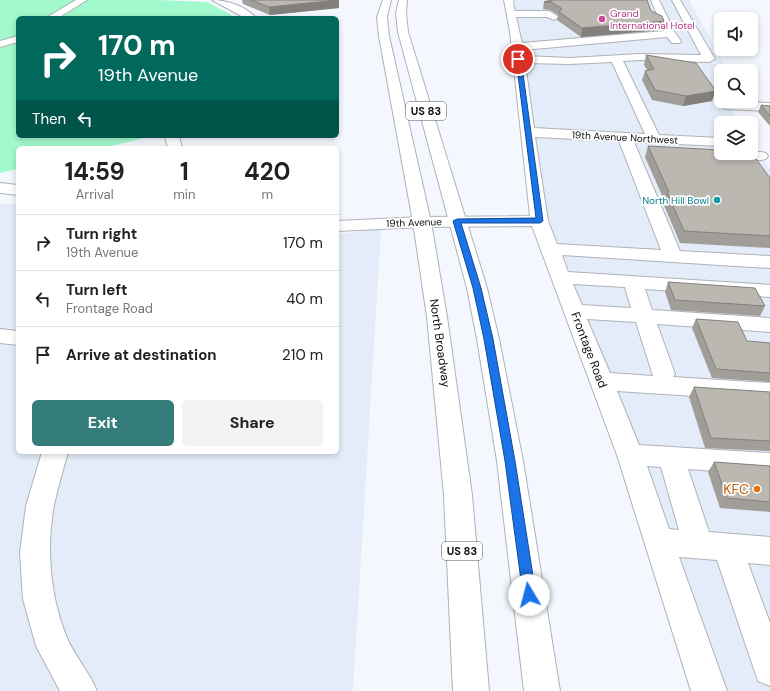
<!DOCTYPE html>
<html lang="en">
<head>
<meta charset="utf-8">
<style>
	body { margin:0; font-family:"DM Sans",sans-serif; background:#f2f2f2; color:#222; height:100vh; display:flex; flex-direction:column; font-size:15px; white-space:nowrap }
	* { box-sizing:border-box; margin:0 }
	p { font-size:13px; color:#767676 }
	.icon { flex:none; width:22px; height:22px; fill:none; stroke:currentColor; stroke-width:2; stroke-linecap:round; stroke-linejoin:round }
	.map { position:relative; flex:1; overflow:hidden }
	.drawer { position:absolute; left:16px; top:146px; width:323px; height:308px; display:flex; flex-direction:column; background:#fff; border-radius:6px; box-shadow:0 2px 6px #0003 }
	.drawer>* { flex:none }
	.banner { position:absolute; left:16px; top:16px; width:323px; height:122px; border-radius:6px; box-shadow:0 2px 6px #0003; background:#00695c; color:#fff; overflow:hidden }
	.fabs { position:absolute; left:714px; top:12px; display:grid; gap:8px }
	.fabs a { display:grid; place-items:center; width:44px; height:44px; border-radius:6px; background:#fff; box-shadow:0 2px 6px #0003; font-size:20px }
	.pin { position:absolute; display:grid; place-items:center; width:34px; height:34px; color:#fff; margin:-17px; border:2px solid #fff; border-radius:50%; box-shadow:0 1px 4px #0007 }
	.me { position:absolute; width:44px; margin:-22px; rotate:352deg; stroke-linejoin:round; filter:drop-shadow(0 0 3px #0008) }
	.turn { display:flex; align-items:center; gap:14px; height:84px; padding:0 16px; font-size:18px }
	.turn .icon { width:52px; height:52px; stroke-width:2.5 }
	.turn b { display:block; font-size:28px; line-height:34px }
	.then { display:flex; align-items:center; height:38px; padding:0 16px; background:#0003; gap:8px; font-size:15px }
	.eta { display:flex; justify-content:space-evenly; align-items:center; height:68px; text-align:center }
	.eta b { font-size:24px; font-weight:700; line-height:28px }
	.primary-button { display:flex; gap:8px; margin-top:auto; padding:8px 16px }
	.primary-button a { flex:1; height:46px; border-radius:6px; background:#357d7b; color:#fff; font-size:16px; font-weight:700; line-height:46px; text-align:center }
	.primary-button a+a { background:#f2f2f2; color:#222 }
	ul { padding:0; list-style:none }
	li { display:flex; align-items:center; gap:12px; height:56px; padding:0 16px; border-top:1px solid #e0e0e0 }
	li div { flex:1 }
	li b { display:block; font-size:15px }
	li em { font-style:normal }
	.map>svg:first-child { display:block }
	.built { fill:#e3ecf8 }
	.green { fill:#a2f9cd }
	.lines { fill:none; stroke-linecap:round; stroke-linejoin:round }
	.minor-casing { stroke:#aeb2b8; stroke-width:2 }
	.major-casing { stroke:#aeb2b8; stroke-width:2 }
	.minor { fill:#fff; fill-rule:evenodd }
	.major { fill:#fff; fill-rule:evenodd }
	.wall { fill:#a19d98 }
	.shaded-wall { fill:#83807c }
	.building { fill:#bbb7b1; stroke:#83807c }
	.route { fill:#1a73e8; stroke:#114b97 }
	.hotel-dot { fill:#d1479c; stroke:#fff; stroke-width:1.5 }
	.culture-dot { fill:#0f9aa8; stroke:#fff; stroke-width:1.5 }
	.food-dot { fill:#e8710a; stroke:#fff; stroke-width:1.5 }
	.labels { text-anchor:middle; stroke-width:3.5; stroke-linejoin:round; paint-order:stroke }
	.far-hotel-label { font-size:10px; fill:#b23c85; stroke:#fff; text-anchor:start }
	.far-street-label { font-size:10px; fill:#0e0f11; stroke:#fff }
	.far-culture-label { font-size:10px; fill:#0d838f; stroke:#fff; text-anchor:end }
	.shield { fill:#fff; stroke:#565758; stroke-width:1 }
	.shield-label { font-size:11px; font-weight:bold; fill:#0e0f11 }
	.street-label { font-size:12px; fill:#0e0f11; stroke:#fff }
	.near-food-label { font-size:14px; fill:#c56008; stroke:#fff; text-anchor:end }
</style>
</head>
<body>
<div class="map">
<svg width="770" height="691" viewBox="0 0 770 691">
	<rect width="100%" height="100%" fill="#f4f8fe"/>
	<path class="built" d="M516,0H689L723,62L732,71H721V101H751V91L767,107H730L739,123H721V153H751V143L770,169V691H720L552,237L547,214L515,5Z
		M0,203L18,205V452H337V234L381,229L353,691H0Z"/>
	<path class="green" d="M0,0H158L207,2L237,18H18V136H146L144,138L103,148H18V169L0,173Z"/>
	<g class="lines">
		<g class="minor-casing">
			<path id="minor" d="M76,0H87L58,18H46Z
				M212,0C226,0 246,6 256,18H245Z
				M504,0H514L513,2L515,11H549L559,17L554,20L547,17H516L522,43L664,31L651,0H659L675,33L681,41L680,43H672L667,37L523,50L524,56L570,58L640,54L701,55L672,0H680L715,59L709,62L640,60L623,61L659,135L721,138V146L634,142L680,251L770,256V268L562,255L568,272L770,285V297L645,289L652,310L770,318V332L657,324L675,374L673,377L770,383V401L617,391L639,445L770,453V475L688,469L709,532L770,537V565L748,563L770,623V686L758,681L717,560L679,557L727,691H691L617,455L532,226L422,227L337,231V221L422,217L530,216L510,32ZM612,62L645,134L534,128L525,63L570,64ZM535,137L619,141L661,250L557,244L548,221ZM573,284L625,287L631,308L582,305ZM587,319L636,322L653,376L610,373ZM647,466L661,467L679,530L669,529Z
				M18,36V42L0,47V41Z
				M730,102L770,103V111L725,109L724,106L725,103Z
				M165,136H179L182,148H168Z
				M721,151V153L761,152L766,153L768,156L766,159L761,160L724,159L719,158L717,155Z
				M0,183L18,185V195L0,193Z
				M0,329L18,331V345L0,343Z
				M42,452H68C63,470 58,487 54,505C46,548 50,597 67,638C75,656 89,672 97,691H60L36,646L23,599L20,553L26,506Z"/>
		</g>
		<g class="major-casing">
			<path id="major" d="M383,0H391L387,17L389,36L431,222L447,317L472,495L489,691H453L444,495L427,317L413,222L379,36L377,17Z
				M399,0H407L406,13L408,32L487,288L499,339L523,461L560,691H524L497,461L477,339L467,288L398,32L396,13Z"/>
		</g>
		<use href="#minor" class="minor"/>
		<use href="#major" class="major"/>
	</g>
	<path class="wall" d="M242,0H339V8L270,15L243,4Z
		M547,0H647L651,11L662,30L581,37L557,20L558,15L550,10L543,9L544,2L546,1Z
		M646,55L712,101L683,106L652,100L642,80L645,71L647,70L644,65Z
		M761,105L770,106V126L758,112Z
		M648,146L770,178V248L680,243L663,203L664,200L645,157Z
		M668,282L765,306L760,316L671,310L665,292Z
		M696,319L747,341L770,343V382L712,378L692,328Z
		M694,387L770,392V451L705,448L689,397Z
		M714,462L770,466V512L720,508L708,472Z"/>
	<path class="shaded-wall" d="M339,0V8L270,15L269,7Z
		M664,21L662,30L581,37L582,28Z
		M716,91L712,101L683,106L686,96Z"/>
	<path class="building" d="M251,0H338L269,7Z
		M551,0H647L651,11L662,16L664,21L582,28L559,12L562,9L561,8L551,2H544L552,1Z
		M646,55L696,63L716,91L686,96L655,90L645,71L654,69Z
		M761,105L770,106V116Z
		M648,146L721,150V153H751V152L770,178V236L684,231L667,192H669Z
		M668,282L755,288L765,306L675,300Z
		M696,319L738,322L747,341L770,343V373L716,369Z
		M694,387L770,392V441L711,438Z
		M714,462L770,466V502L727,498Z"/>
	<path class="route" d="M518,58L521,59L543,221L540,223H461L481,288L493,339L515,461L536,595L534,600L529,602L525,600L523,595L505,461L484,339L473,288L453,221L457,219L536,218L516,59Z"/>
	<circle class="hotel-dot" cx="602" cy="19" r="4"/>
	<circle class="culture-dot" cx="717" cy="200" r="4"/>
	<circle class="food-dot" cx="757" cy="489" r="4"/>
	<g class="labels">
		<g class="far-hotel-label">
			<text x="610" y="17">Grand<tspan x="610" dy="12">International Hotel</tspan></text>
		</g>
		<g class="far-street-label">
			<text transform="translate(625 137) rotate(3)" y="4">19th Avenue Northwest</text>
			<text transform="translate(414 222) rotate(-2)" y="4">19th Avenue</text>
		</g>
		<g class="far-culture-label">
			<text x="709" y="204">North Hill Bowl</text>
		</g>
		<g class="shield">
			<rect x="406" y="102" width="40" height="18" rx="3"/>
			<rect x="442" y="542" width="40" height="18" rx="3"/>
		</g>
		<g class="shield-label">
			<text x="426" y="115">US 83</text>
			<text x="462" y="555">US 83</text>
		</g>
		<g class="street-label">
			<text transform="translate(440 343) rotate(82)" y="4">North Broadway</text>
			<text transform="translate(589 350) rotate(69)" y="4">Frontage Road</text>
		</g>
		<g class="near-food-label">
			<text x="749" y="494">KFC</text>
		</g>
	</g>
</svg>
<div class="fabs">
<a><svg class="icon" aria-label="sound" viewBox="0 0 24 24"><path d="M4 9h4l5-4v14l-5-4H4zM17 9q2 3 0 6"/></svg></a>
<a><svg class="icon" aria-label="search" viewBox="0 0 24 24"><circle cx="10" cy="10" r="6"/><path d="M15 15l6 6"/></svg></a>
<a><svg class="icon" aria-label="layers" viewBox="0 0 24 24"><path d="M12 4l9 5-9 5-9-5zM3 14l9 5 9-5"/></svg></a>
</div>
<div class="pin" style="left:518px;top:59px;background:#d93025"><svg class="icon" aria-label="arrive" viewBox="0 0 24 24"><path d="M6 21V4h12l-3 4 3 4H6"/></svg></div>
<svg class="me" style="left:529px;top:595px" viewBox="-20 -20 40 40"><circle r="19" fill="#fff"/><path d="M0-13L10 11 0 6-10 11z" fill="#1a73e8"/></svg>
<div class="banner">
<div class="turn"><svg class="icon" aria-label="right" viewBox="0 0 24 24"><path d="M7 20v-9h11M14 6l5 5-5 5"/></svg><div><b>170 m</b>19th Avenue</div></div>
<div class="then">Then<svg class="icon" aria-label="left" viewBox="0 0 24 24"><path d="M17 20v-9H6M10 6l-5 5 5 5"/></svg></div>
</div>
<section class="drawer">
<div class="eta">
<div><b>14:59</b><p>Arrival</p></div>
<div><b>1</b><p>min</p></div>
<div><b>420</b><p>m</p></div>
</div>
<ul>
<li><svg class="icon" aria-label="right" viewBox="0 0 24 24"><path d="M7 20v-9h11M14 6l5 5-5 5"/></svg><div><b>Turn right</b><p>19th Avenue</p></div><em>170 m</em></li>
<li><svg class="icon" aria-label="left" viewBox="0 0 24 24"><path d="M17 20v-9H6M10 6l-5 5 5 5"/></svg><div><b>Turn left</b><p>Frontage Road</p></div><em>40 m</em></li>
<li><svg class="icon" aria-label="arrive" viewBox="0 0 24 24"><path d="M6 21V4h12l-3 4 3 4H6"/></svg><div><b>Arrive at destination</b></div><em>210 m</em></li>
</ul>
<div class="primary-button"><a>Exit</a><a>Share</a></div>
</section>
</div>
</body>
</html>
